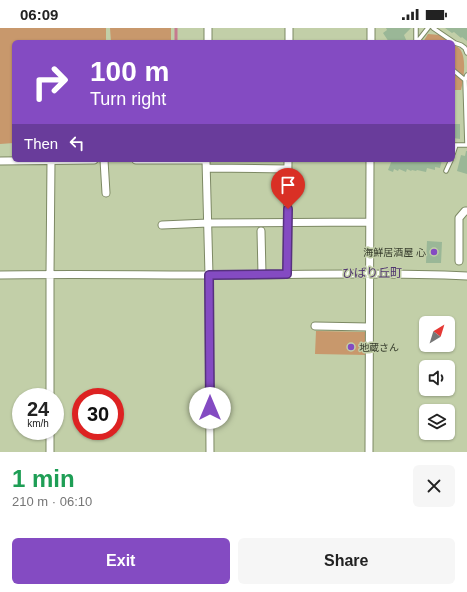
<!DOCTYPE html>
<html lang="en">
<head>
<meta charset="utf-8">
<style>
	body { margin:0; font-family:Arial,"Noto Sans JP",sans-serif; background:#f6f6f6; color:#222; height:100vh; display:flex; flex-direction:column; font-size:15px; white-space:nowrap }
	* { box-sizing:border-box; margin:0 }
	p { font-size:13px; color:#767676 }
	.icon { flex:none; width:22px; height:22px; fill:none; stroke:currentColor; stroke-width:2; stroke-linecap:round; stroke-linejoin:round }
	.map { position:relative; height:424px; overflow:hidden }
	.panel { display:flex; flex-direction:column; background:#fff; flex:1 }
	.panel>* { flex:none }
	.hud { position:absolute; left:12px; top:12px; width:443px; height:122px; border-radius:6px; box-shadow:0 1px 3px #0004; background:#844bc2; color:#fff; overflow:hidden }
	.needle { width:26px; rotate:38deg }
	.controls { position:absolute; left:419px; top:288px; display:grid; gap:8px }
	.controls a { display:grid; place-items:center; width:36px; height:36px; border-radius:6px; background:#fff; box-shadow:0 1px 3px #0004; font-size:20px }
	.speed { position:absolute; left:12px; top:360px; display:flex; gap:8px; font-size:20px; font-weight:700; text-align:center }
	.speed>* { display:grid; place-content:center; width:52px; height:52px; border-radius:50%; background:#fff; box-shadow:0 1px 3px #0004; line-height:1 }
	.speed small { font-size:10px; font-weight:400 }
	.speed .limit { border:6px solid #d22; background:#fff; color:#111 }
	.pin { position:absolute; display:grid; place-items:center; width:34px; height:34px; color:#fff; margin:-41px -17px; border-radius:50% 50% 50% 0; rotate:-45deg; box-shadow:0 0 4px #0007 }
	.pin .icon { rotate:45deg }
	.me { position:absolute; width:44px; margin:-22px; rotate:0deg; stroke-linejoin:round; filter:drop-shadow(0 0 3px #0008) }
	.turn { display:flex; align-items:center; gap:14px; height:84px; padding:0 12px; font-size:18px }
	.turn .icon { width:52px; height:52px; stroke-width:2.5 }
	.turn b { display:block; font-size:28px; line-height:34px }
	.then { display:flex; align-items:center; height:38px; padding:0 12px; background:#0003; gap:8px; font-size:15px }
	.round { display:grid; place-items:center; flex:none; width:42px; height:42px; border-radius:6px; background:#f6f6f6 }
	.summary { display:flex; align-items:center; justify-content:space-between; height:68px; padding:0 12px }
	h1 { font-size:24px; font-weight:600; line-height:30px; color:#1e9e55 }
	.primary-button { display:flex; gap:8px; margin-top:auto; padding:8px 12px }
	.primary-button a { flex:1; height:46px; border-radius:6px; background:#844bc2; color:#fff; font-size:16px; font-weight:600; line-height:46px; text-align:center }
	.primary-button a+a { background:#f6f6f6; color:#222 }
	.status { display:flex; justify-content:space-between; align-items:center; height:28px; padding:0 20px; background:#fff; direction:ltr }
	.status svg { height:11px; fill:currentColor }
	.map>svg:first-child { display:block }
	.green { fill:#c8986c }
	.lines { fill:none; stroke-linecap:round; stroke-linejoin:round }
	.stream { stroke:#c67a8e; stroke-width:3 }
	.building { fill:#9ab797 }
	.service-casing { stroke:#7d8964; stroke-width:5.5 }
	.minor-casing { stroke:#7d8964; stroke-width:9 }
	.service { stroke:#fff; stroke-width:3.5 }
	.minor { stroke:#fff; stroke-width:7 }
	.route-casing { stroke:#56317e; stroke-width:10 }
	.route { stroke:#844bc2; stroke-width:7 }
	.poi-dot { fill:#844bc2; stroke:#c2cfa8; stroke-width:1.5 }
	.labels { text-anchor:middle; stroke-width:3; stroke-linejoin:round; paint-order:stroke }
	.poi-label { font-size:10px; fill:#373d2d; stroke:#c2cfa8; text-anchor:end }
	.quarter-label { font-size:12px; fill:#503570; stroke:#c2cfa8 }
</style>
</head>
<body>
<div class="status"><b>06:09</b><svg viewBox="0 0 49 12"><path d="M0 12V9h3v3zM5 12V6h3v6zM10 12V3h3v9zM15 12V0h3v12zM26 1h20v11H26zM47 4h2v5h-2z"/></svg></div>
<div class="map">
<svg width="467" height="424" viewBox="0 0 467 424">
	<rect width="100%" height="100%" fill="#c2cfa8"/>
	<path class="green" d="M0,0H106V14H14V115L0,116Z
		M110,0H171V14H111Z
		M428,6L440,7L449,14H423Z
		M453,17C455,18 457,18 459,20C467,28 464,50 461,62H453Z
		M316,303L367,304V327L315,326Z"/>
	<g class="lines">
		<path class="stream" d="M176,14V0"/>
	</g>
	<path class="building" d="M386,0H411L404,7L407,14H389L383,5L387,2Z
		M445,0H467V13L462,9L461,10L454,4L452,5Z
		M453,96H460V111L453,110Z
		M466,123H467V146L457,143L461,127L465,128Z
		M392,132L399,133V132H442L440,140L435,139V142L427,140L426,144L417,142L416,143L412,142L411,143L407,141L406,144L399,141L398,143L394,141L393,144L388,142Z
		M427,213L442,214L441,235H426Z"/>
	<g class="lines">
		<g class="service-casing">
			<path id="service" d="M433,0L455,15L461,17L465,20L467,25
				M416,14V0
				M417,14L428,0
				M453,42L465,52
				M453,117H467
				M467,117L465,52L467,47
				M453,126L456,117
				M446,143L451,132"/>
		</g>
		<g class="minor-casing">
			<path id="minor" d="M208,14V0
				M289,14V0
				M371,14V0
				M104,132L106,165
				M136,132H206
				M206,132L209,247L210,424
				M0,133L94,132
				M207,140L288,141
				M162,197L208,195L369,194
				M261,203L262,246
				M459,233V190L465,183H467
				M287,246L288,132
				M0,247C70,246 139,247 209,247C295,247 381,244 467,248
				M315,298L369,299
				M50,369V246L51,133
				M50,403V424
				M369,424L370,132"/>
		</g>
		<use href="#service" class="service"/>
		<use href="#minor" class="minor"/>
	</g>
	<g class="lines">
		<g class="route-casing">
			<path id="route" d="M210,380L209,247L287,246L288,181"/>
		</g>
		<use href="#route" class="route"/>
	</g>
	<g class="poi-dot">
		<circle cx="434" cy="224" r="4"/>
		<circle cx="351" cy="319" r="4"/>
	</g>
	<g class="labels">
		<g class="poi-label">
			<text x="426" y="228">海鮮居酒屋 心</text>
			<text x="359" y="323" text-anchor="start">地蔵さん</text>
		</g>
		<g class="quarter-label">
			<text x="372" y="249">ひばり丘町</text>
		</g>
	</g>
</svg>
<div class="controls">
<a><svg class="needle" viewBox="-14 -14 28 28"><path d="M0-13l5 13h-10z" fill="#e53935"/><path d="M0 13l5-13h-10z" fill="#767676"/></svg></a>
<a><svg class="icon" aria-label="sound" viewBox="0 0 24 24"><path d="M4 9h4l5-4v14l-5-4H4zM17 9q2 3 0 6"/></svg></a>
<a><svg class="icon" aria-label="layers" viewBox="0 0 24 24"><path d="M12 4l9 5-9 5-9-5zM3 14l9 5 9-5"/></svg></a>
</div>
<div class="speed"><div>24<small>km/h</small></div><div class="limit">30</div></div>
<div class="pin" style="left:288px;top:181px;background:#d93025"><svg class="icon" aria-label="arrive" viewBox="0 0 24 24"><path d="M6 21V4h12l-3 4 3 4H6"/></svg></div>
<svg class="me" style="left:210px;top:380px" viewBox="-20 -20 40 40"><circle r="19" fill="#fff"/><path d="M0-13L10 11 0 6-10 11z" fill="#844bc2"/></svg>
<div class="hud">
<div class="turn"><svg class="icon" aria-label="right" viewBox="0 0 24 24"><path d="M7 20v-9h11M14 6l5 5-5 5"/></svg><div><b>100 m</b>Turn right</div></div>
<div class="then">Then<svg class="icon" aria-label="left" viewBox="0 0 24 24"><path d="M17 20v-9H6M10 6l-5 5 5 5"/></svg></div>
</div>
</div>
<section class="panel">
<div class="summary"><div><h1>1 min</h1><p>210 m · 06:10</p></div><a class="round"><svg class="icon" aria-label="close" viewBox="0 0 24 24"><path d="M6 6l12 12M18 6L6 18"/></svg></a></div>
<div class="primary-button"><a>Exit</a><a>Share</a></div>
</section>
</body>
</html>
